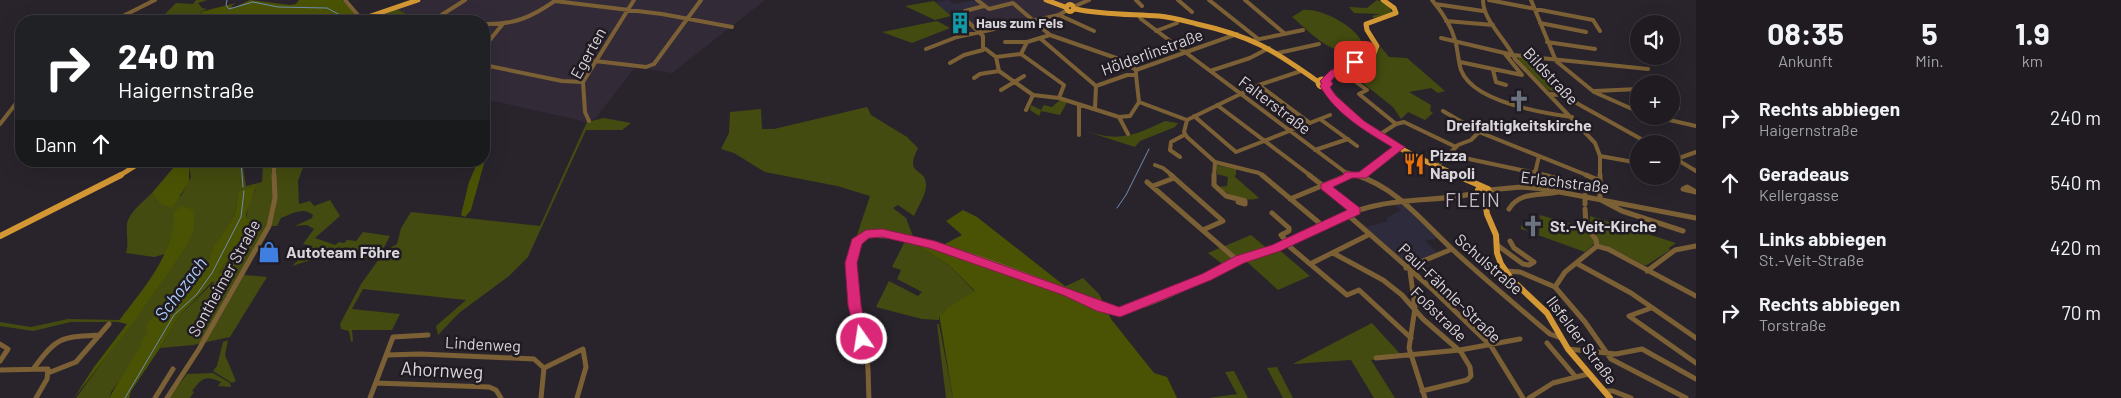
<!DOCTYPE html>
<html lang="de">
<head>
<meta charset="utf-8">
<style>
	body { margin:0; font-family:Barlow,sans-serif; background:#2c282e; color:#f1f3f6; height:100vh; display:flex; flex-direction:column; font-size:19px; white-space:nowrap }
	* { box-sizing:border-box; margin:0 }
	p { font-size:16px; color:#a1a1a5 }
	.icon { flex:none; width:28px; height:28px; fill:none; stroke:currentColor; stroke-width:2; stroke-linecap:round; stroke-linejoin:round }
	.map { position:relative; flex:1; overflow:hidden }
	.side { display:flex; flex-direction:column; background:#1f1b21; width:425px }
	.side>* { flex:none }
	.top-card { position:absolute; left:15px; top:15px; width:475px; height:152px; border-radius:20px; box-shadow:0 5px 20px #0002,0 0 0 1px #3c393f; background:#202124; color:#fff; overflow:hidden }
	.buttons { position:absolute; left:1630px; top:15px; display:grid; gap:10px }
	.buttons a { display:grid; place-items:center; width:50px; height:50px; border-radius:50%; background:#1f1b21; box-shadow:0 5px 20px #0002,0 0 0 1px #3c393f; font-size:25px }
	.pin { position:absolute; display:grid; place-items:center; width:42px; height:42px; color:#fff; margin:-21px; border-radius:10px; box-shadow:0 2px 8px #0006 }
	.me { position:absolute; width:55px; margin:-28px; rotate:347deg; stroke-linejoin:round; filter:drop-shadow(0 0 4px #0008) }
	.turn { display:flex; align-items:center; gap:18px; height:105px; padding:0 20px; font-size:22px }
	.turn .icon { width:65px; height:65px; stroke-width:2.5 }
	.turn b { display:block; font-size:35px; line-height:42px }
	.then { display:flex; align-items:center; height:48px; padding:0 20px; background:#0003; gap:10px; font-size:19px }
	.eta { display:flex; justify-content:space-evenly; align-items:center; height:85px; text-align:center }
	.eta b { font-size:30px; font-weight:700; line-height:35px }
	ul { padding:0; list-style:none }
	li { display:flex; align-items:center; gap:15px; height:65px; padding:0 20px }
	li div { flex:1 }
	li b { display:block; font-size:19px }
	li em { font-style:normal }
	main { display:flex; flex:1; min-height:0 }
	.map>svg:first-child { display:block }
	.built { fill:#332a38 }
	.education { fill:#2e2b3c }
	.green { fill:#434b10 }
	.forest { fill:#4a5304 }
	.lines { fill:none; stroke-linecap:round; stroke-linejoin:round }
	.stream { stroke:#728cb3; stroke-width:1 }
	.minor-far1 { stroke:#7c6035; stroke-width:4 }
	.minor { stroke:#7c6035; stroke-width:5 }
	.major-far1 { stroke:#d39734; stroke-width:5 }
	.major { stroke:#d39734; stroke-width:6 }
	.route { fill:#db2777; stroke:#8e194d }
	.labels { text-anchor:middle; stroke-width:5; stroke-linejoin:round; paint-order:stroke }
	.far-poi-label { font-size:14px; font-weight:bold; fill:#d9d6db; stroke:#201b22; text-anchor:start }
	.street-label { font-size:16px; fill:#d9d6db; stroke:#201b22 }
	.poi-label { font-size:16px; font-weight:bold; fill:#d9d6db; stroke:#201b22; text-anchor:start }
	.water-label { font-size:18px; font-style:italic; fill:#aaccfb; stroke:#201b22 }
	.quarter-label { font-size:19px; letter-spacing:1px; fill:#c4bdc8; stroke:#201b22 }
	.near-street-label { font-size:19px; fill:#d9d6db; stroke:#201b22 }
</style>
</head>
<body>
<main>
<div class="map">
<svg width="1696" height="398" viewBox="0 0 1696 398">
	<rect width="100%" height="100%" fill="#29242c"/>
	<path class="built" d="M424,0H765L672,73L635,67L595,119L587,122L484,99V21H419L397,9Z
		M979,0H1086L1060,13L1038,19L1007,24L1001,20L976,27L965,15L967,12L986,7Z"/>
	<path class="education" d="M949,0L953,4L976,0L981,5L948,14L935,2Z
		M1403,204L1438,238L1425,241L1438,253L1410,264L1406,263L1366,227L1388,221L1386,218L1401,210L1395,205Z"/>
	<path class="green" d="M196,0H207L198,3L202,8L207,9L200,12L208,17L164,15L176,3L193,4Z
		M1377,0L1390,7L1392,13L1374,18L1372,16L1380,14L1354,13L1349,7L1367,8Z
		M934,1L951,16L935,20L905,6Z
		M397,9L419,21H369L373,18Z
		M1303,10C1321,8 1358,27 1363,45L1362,48C1337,63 1309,31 1292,17Z
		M937,21L950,28L912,43L882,32Z
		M1381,47L1389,57L1407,58L1445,91L1438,93L1431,88L1409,92L1431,105L1430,111L1433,113L1425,120L1408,112L1401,119L1393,107L1344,68L1374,56Z
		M1518,57L1536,60L1540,64L1539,67L1548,70L1556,78L1550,80L1553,83L1548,84L1562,94L1548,90L1520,63Z
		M1060,100L1067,102L1060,115L1041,111L1039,116L1030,110L1031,105L1041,110L1044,105L1052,107Z
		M867,107L871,115L907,137L918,148C903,178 927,166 926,186C926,194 918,207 914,216L898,205L893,208L906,218L914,239L911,241L950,266L975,292L945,309L944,314H939V320L922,319L876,307L889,281L918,296L922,292L897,279L901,270L892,267L907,237C883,232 864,222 852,250L870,196L837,186L765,172L734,153L721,149L729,133L730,112L761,109L762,129H774Z
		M604,118L631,123L622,130H586L528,257L509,276L459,313L438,335L436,326L466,300L363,289L352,309L400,314L392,330H352L353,341L351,342L349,331L341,329L340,324L361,284L379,259L336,256L331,260L317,258L292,266L313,246L303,244L314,229L307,225L295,226L312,218L313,215C304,206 291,214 281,218L277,226H271L244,275L267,277L230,337L193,345L160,348L179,316L216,280L227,258L235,246L240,243L243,236L242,229L253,223L247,219C246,210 251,196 256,189L238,194L234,218L207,267L192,287L158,313L132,364L111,392L110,398H76L186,247L174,212V228L165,254L154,257L126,253C129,243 126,235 127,225C128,213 144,201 152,193L159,203L181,196L191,177L189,166L199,161H242L246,186L262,182L263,161H280L281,165L305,162L298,181L299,204L310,201L314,206L330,200L340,216L315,238L335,245L339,242L344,243L347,240L356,241L363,232L390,236L381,253L397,244L401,228L411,212L540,226L587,122Z
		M1165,121L1178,123L1175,127L1140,141L1135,147L1085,131C1120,142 1133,136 1165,121Z
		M1216,165L1236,169V175L1234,176L1259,198C1245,203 1228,195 1218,187L1227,186L1228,177L1217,174Z
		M1540,215L1589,229L1590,216L1676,243L1669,248L1670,250L1647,265H1644L1605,245L1594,244L1585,252L1521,229V225L1528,232L1539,235Z
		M1251,235L1269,250L1225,266L1208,253Z
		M1277,248L1310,276L1278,290L1246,261L1230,269L1233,264Z
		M1083,278L1099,294L1100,296L1084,301L1064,287Z
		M68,319L120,320L118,322H71L33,331L0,326V322L31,327Z
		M1372,323L1402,356L1371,360L1395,398H1374L1351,360L1293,364Z
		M937,324H939L953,398H946Z
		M228,340L225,355L236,381L232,383L213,371L217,366L223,342Z
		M1277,367L1293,398H1283L1267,368Z
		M1234,371L1248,398H1208L1237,394L1225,372Z
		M213,373L230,383L231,387L218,386L221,382C205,375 202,378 192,391L194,392L190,398H169L187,374Z"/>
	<path class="forest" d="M250,0L290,5L296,4L299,0H342L359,18L352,21H239L208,17L200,12L236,3L231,6L233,8Z
		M485,160L471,210L465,217L461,215L469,182L478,161Z
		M179,161H199L189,166V182L172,208L159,203L152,193Z
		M256,186L246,214L247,219L251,220L253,223L242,229L244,232V239L235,246L219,273L232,274L230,281L212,282L179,316L160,348L131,391L129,398H110C110,394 137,353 141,346V341L148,331L146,328L149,321L199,279L207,267L214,246L234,218L238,194L242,190Z
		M181,206L194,210V230L186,247L135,320L74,398L94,367L127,324L118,322C142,290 175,254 174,212Z
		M963,210L977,217L1084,301L1100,296L1111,319L1154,373L1167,377L1177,398H953L939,314H944L945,309L975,291L950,266L911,241L914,239L945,244L962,235L946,221Z"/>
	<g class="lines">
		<path class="stream" d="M227,0L226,5L229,9L253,2L278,7L327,8L340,15L339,21
			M241,161L243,187
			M1117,208L1126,195L1149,149
			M125,398L174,315L197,294L212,273L241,217L244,191"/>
		<path class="minor-far1" d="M345,0L363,21
			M977,0L989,9L1013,3L1050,35L1119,59L1136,70
			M1136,0L1142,6
			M1178,0L1192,12
			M1209,0L1257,38
			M1245,0L1284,33
			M1432,0C1442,12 1451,25 1455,40C1458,50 1458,61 1461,70C1473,102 1543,113 1572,117
			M1483,0C1483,21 1506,39 1515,59L1595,143L1600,156V176
			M1489,0L1593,20L1600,31
			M1531,0L1556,61L1594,92L1639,112
			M555,1L662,14L732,27
			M1435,4L1483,11
			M984,6L965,11L962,16L983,36V47L996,57L999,71L1033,95L1059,98L1119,117L1130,116L1139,102L1136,75
			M1073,7L1089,0
			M1059,15L1094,31
			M1139,15L1141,19L1345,172L1360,176
			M113,21L155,0
			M432,21L465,0
			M1446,21L1493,25
			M1540,23L1586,32
			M484,24C514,25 532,17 556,0
			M1156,31L1177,23
			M1441,38L1513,55L1648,69
			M1041,39L1096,86
			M1255,40L1303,30
			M1005,42H1027L1050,35
			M1547,42L1595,49
			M484,47L502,25
			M926,49L957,37L1059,15L1067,10
			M1278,53L1319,44
			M1021,54L1064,85L1059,98
			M996,57L1021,54L1027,42
			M595,61L646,67L654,64L701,0
			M1460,62L1522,75L1505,54
			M950,63L964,55L983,50
			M484,65L562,81L583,82
			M1493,70L1496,82L1506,85
			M1210,71L1250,58L1269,48
			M974,78L980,74L999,71
			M1356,82L1367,90L1359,94L1396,124
			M1259,85L1310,123
			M1001,90L1024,76
			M1595,91L1639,89
			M1550,94L1562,95L1650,144
			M1139,102L1187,120
			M1079,105V135
			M1217,105L1311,176
			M1095,108L1096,86L1127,75H1136V70L1237,34
			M1671,108H1678
			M1026,110L1033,95
			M1443,111L1479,132L1589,176
			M1194,116L1236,152L1330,115
			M1652,116L1696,126
			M1119,117L1128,134
			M1320,119L1357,146
			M589,121L585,112L583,82L634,0
			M0,124L21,97
			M1379,135L1396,124L1404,122L1456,147
			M1315,150L1348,139
			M1452,151L1469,159L1535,173
			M1539,156L1535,173L1548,176
			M1600,156L1639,163
			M1671,156L1696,171
			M1180,157L1170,150L1171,142L1184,135
			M274,161V176
			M1671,161L1696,152
			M1155,165L1163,168L1173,176
			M1436,167L1458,145L1471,140L1488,123
			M1214,176L1215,162
			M1263,176L1259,173L1215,162L1187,137L1184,132L1187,120L1259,85L1301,71
			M1347,176L1349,174
			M1362,176L1399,147"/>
		<path class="minor" d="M1171,175L1223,221L1203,230
			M1214,175V185L1226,196L1238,199
			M1262,175L1323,226
			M1309,175L1356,211
			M1356,175C1397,188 1421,220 1452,249C1483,278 1517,306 1550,334L1561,338
			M1543,175L1576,184
			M1586,175L1600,181
			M1600,175V198
			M1147,182L1237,260
			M1153,186L1174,178
			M1687,187L1696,192L1683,189Z
			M1489,190L1521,187L1544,189L1696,218
			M1585,195V204
			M1238,199L1245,201V204L1238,202Z
			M1290,199L1348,175
			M1601,200L1622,211L1683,231
			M1509,209C1520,191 1540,196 1558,192
			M1585,209L1586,225L1596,240L1597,246
			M1272,213L1289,228V231L1281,235L1287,242
			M1348,215L1431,288L1491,346L1523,398
			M1497,245L1523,264L1529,265L1534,262L1514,248L1510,241
			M1597,246L1608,249L1696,296
			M1290,247L1347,295L1359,290L1411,338
			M1333,253L1383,280L1402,295L1423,319L1461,352L1470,367L1471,376L1467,380L1422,391
			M1576,263L1631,293L1696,338
			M1310,264L1370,234
			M1406,268L1452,249
			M1410,271L1415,308L1409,348L1425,398
			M1506,271L1520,272L1555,287L1565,272L1597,246
			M1647,271L1675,250L1696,246
			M1555,287L1585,322L1611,359L1686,398
			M1651,308L1629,316L1696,363
			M1547,343L1575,376
			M0,344L8,349L0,361
			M1568,349L1616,354L1642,349L1696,379
			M387,355L420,354L534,359L544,368L541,398
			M1376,358L1460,350L1520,339
			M34,368C57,336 62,337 100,335
			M544,368L583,349L586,367L577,398
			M0,370L48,369L47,379L36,398
			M48,373L76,362L109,324
			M376,383L489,387L496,390L501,398
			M1604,391H1613L1631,398
			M155,398L173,369
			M167,398L199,349L269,226L275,198L274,175
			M370,398L393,337L428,335
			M869,398C868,385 869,372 867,360C860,322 836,272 861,237C907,227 1018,272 1064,290C1081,297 1098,311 1117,311C1144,311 1210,276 1235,262C1247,255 1261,253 1274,248C1309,234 1341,212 1379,205C1412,198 1447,201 1480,192
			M1529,398L1553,383L1588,374"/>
		<path class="major-far1" d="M1046,0L1065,7
			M1066.5 8a3.5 3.5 0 1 1 7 0a3.5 3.5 0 1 1-7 0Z
			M1075,9C1104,15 1130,14 1159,16C1172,17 1185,21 1197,24C1251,36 1272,49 1317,81
			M356,21L418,0
			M1318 83a4 4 0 1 1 8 0a4 4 0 1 1-8 0Z
			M1325,81L1338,69L1374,53L1377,46L1367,30L1366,24L1396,13L1394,8L1383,0
			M1325,86C1359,131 1409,155 1459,176
			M119,176L143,161"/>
		<path class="major" d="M1456,175L1488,189L1490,193H1481L1478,190L1480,187
			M1484,194L1487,214L1496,235L1497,253L1501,264L1512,280L1547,313L1568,349L1610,398
			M0,236L121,175"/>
	</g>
	<path class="route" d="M1351,60L1360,62L1336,75L1331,81L1333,84L1330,87L1335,95L1364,121L1405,147L1366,178H1352L1333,187L1360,208V214L1280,251L1244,263L1211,280L1120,317L1097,311L1063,295L929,248L882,237L869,238L862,244L857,263L861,305L868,339L866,343H857L848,305L845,263L852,239L866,230L882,229L935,241L1119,307L1202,274L1236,256L1272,245L1347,210L1321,189V184L1343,175L1345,172H1359L1392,147C1365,131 1336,114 1320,86L1322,84L1320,81L1330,71Z"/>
	<defs>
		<g id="building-bare" transform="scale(1.725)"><path d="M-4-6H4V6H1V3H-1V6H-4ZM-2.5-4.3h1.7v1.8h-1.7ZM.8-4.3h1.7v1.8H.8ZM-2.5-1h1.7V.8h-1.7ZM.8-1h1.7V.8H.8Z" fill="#0f9aa8" stroke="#201b22" stroke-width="2.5" paint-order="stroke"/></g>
		<g id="church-bare" transform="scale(1.725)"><path d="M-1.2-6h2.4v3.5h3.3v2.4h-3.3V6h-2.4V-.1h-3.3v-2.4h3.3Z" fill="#6b7280" stroke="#201b22" stroke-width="2.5" paint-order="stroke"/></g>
		<g id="restaurant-bare" transform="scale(1.725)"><path d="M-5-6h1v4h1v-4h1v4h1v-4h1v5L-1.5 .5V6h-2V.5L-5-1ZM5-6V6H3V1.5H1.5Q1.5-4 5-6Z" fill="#e8710a" stroke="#201b22" stroke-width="2.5" paint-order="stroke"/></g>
		<g id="shop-bare" transform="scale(1.725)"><path d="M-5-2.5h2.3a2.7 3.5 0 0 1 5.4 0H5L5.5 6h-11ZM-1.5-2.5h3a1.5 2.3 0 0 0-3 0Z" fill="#3f7fe0" stroke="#201b22" stroke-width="2.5" paint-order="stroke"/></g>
	</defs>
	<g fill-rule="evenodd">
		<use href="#building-bare" x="960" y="23"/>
		<use href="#church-bare" x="1519" y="101"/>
		<use href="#restaurant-bare" x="1414" y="164"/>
		<use href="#church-bare" x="1533" y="226"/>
		<use href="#shop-bare" x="269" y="252"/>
	</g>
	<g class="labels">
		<g class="far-poi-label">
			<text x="976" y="28">Haus zum Fels</text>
		</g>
		<g class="street-label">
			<text transform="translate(1152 52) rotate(-20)" y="6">Hölderlinstraße</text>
			<text transform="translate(588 53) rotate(-61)" y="6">Egerten</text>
			<text transform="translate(1551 76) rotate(47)" y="6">Bildstraße</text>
			<text transform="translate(1275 105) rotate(37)" y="6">Falterstraße</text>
			<text transform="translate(1565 182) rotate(7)" y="6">Erlachstraße</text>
			<text transform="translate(1489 264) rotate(41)" y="6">Schulstraße</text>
			<text transform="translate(224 278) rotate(-61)" y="6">Sontheimer Straße</text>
			<text transform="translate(1450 293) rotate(44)" y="6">Paul-Fähnle-Straße</text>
			<text transform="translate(1439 314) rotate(44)" y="6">Foßstraße</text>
			<text transform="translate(1582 340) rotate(53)" y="6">Ilsfelder Straße</text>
			<text transform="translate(483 344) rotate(3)" y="6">Lindenweg</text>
		</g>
		<g class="poi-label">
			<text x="1519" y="131" text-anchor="middle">Dreifaltigkeitskirche</text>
			<text x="1430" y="161">Pizza<tspan x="1430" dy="18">Napoli</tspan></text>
			<text x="1550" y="232">St.-Veit-Kirche</text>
			<text x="286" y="258">Autoteam Föhre</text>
		</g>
		<g class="water-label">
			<text transform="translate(181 289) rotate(-53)" y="6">Schozach</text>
		</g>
		<g class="quarter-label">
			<text x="1473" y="207">FLEIN</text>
		</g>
		<g class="near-street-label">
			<text transform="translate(442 370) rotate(3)" y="7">Ahornweg</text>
		</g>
	</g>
</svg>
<div class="buttons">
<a><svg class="icon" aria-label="sound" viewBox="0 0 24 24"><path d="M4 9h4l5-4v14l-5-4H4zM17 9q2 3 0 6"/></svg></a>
<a>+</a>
<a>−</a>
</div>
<div class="pin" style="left:1355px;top:62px;background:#d93025"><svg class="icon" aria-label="arrive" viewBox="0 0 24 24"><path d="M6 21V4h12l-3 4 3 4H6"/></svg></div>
<svg class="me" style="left:862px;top:339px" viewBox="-20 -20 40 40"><circle r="17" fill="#db2777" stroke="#fff" stroke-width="3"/><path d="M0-11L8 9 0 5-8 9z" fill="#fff"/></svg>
<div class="top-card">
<div class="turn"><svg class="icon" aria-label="right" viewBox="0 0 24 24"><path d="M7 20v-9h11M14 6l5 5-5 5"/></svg><div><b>240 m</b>Haigernstraße</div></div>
<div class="then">Dann<svg class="icon" aria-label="ahead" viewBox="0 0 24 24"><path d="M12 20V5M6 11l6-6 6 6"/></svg></div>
</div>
</div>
<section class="side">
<div class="eta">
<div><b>08:35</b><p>Ankunft</p></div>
<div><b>5</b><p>Min.</p></div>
<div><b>1.9</b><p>km</p></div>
</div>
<ul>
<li><svg class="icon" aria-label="right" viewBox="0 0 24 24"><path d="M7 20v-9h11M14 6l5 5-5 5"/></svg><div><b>Rechts abbiegen</b><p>Haigernstraße</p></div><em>240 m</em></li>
<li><svg class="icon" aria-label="ahead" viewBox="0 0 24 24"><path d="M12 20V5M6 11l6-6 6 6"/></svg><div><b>Geradeaus</b><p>Kellergasse</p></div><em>540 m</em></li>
<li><svg class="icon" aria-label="left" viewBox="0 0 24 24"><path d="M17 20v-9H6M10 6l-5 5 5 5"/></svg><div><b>Links abbiegen</b><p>St.-Veit-Straße</p></div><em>420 m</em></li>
<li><svg class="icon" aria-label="right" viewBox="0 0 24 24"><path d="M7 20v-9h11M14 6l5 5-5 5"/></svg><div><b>Rechts abbiegen</b><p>Torstraße</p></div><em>70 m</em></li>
</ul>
</section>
</main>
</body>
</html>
